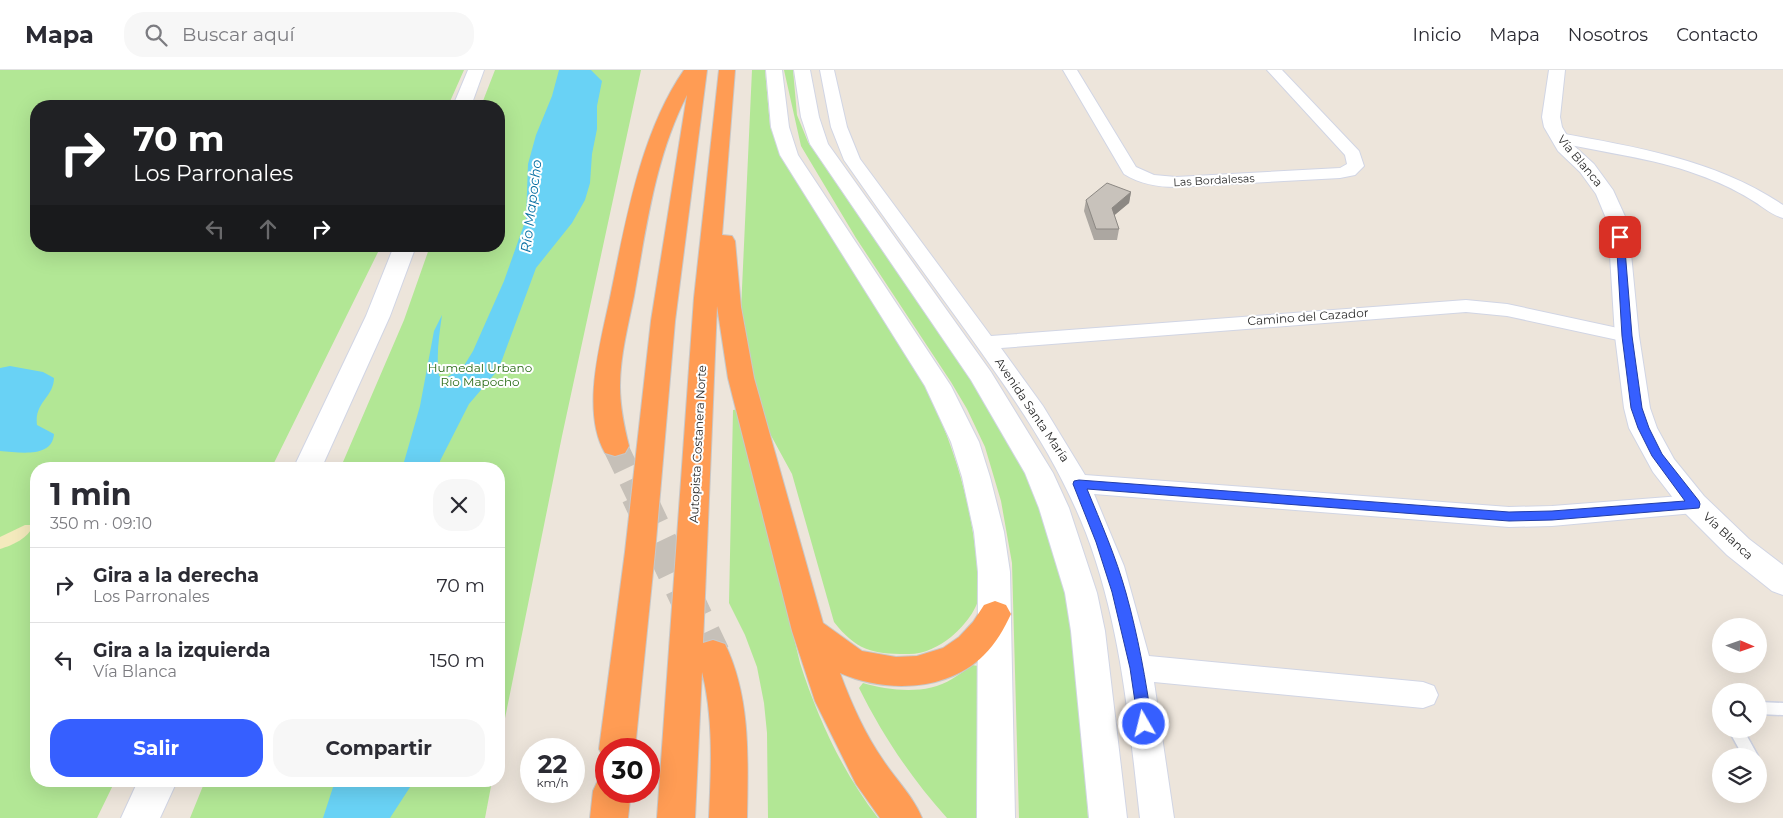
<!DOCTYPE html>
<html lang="es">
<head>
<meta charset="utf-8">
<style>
	body { margin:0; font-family:Montserrat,sans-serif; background:#f7f7f7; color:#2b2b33; height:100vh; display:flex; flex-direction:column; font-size:19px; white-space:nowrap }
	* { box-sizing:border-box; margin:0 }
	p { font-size:16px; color:#7c7c81 }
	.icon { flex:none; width:28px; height:28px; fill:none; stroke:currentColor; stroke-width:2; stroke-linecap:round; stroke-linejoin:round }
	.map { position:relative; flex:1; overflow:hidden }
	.side { position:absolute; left:30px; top:392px; width:475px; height:325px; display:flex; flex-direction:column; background:#fff; border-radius:20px; box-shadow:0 5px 20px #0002 }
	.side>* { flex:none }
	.hud { position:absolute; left:30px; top:30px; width:475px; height:152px; border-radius:20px; box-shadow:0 5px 20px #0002; background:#202124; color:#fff; overflow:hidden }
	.needle { width:32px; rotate:92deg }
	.tools { position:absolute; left:1712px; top:548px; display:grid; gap:10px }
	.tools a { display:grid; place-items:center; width:55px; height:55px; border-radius:50%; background:#fff; box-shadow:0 5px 20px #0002; font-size:25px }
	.speed { position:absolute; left:520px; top:668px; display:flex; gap:10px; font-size:25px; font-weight:700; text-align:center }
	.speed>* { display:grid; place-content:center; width:65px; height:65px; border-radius:50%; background:#fff; box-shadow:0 5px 20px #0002; line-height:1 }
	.speed small { font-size:12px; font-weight:400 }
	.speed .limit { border:8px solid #d22; background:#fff; color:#111 }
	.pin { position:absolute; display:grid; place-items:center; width:42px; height:42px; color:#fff; margin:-21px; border-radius:10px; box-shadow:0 2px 8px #0006 }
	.me { position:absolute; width:55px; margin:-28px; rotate:352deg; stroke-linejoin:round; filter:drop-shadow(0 0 4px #0008) }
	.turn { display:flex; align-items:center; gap:18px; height:105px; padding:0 20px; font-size:22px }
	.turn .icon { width:65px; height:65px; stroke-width:2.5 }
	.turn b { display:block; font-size:35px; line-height:42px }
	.lanes { display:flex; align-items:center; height:48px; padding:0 20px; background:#0003; justify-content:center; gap:25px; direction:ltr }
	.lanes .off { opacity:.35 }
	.round { display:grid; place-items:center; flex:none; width:52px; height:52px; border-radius:20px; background:#f7f7f7 }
	.headline { display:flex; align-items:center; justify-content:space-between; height:85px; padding:0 20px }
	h1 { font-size:30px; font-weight:700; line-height:38px }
	.primary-button { display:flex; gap:10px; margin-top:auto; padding:10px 20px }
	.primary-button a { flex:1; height:58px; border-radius:20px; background:#365fff; color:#fff; font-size:20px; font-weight:700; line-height:58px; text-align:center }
	.primary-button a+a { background:#f7f7f7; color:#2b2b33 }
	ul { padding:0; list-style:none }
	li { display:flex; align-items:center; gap:15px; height:75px; padding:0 20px; border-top:1px solid #e1e1e2 }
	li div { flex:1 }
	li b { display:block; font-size:19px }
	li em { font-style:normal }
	header { display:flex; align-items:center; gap:30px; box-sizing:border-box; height:70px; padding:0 25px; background:#fff; border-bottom:1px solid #e1e1e2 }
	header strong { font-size:24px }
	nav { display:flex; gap:28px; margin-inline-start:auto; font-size:18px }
	.search { width:350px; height:45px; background:#f7f7f7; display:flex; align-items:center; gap:12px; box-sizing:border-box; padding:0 18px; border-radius:20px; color:#7c7c81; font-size:19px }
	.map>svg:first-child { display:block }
	.green { fill:#b2e795 }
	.sand { fill:#f4eabd }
	.water { fill:#69d2f5 }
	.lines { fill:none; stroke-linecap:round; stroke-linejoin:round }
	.highway-tunnel-far1 { stroke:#c6c0b8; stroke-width:25; stroke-dasharray:25 12; stroke-linecap:butt }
	.highway-tunnel { stroke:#c6c0b8; stroke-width:34; stroke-dasharray:34 17; stroke-linecap:butt }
	.lane-casing { stroke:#d1d5e4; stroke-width:3 }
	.street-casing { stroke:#d1d5e4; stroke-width:2 }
	.secondary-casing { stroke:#d1d5e4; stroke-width:2 }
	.highway-casing { stroke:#c8c8c8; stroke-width:2 }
	.lane { fill:#fff; fill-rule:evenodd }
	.street { fill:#fff; fill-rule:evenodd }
	.secondary { fill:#fff; fill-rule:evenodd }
	.highway { fill:#ff9c54; fill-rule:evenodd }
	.wall { fill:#aca7a1 }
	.shaded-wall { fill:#8c8883 }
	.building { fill:#c8c2bb; stroke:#8c8883 }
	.route { fill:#365fff; stroke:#233ea6 }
	.labels { text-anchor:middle; stroke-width:4; stroke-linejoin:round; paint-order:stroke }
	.far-street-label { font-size:11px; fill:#2a2a2a; stroke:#fff }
	.street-label { font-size:12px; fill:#2a2a2a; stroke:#fff }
	.park-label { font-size:12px; fill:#296b16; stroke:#fff }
	.water-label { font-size:14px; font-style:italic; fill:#076fa2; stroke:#fff }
</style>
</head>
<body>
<header>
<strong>Mapa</strong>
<div class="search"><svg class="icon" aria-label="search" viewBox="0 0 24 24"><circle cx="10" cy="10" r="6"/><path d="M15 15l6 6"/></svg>Buscar aquí</div>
<nav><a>Inicio</a><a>Mapa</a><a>Nosotros</a><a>Contacto</a></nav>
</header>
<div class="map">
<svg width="1783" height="748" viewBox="0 0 1783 748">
	<rect width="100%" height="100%" fill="#ede5db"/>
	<path class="green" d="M0,0H464L448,36H36V176H381L271,399H36V711H115L97,748H0Z
		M495,0H641L562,366L499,678V399H340L404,250L430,176H499V36H481Z
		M752,0H765L770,56L782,88L927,319C954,376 972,434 977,497C977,506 980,518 979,527C976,542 962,558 951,567C938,577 923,585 906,584C872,584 856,580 834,552L792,404L762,349L748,295L741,240Z
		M784,0H793L797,45L808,72L972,312L1028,407L1060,492L1079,608L1088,748H1019L1012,493L1001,431L985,377L967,339L951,312L856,168L801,76Z
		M739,339L800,593C818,649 842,701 878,748H768L767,663L764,633L757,597L745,565L729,533L733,340Z
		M972,595L978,596L976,748H947C911,708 883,666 859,618L863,613C890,621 927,625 952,609C959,605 965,600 972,595Z
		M205,711H492L485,748H190Z"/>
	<path class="sand" d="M25,455H33C29,468 13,475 0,479V467Z"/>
	<path class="water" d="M559,0H591L602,11L597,36V59L592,84L590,113L585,130L572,153L536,198L502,290L498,300L469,334L440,391L439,399H402L420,336L434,261L442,245C439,266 436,286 439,306L445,309L465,294L473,281L504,211L526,149L528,94L536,65L552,26Z
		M10,296L43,302L54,308C54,327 34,332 37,355L54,364C52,389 18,382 0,381V298Z
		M335,711H414L390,748H323Z"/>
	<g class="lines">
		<path class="highway-tunnel-far1" d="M615,376L639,426"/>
		<path class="highway-tunnel" d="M638,425L713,584"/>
		<g class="lane-casing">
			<path id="lane" d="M1721,629V642L1716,641L1714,635L1716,630Z
				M1759,632L1783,633V645L1759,644Z
				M1728,659H1743L1758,686H1743Z"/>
		</g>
		<g class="street-casing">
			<path id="street" d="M820,0H834L847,57L860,89L991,266L1466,230L1507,234L1627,260L1634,261L1638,266L1634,271L1627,272L1507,246L1466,242L1001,278L1043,336L1085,405L1509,437L1552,436L1694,425L1703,427L1707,434L1703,441L1694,443L1552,456L1509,457L1094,424L1124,496L1149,586L1423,612L1434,616L1438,625L1434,634L1423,638L1154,612L1174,748H1140C1129,651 1121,555 1086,463C1056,387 1016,331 969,265C927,207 885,149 844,90L831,57Z
				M1063,0H1077L1136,97L1154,105L1176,107L1340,98L1347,94L1345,85L1267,0H1282L1359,81L1364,96L1355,105L1340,108L1176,117C1157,117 1140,114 1124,104Z
				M1559,63C1637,77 1716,90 1783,135V148C1771,145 1761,135 1750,129C1734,119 1716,111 1699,105C1651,87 1602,83 1553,71L1551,68L1553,65Z"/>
		</g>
		<g class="secondary-casing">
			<path id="secondary" d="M468,0H484L471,36H453Z
				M766,0H782L789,57L798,85L951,316L979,372L990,407L1004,462L1010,502L1015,748H977L978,502L974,462L962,407L951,372L925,316L780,85L771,57Z
				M794,0H810L819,47L828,74L991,302L1053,403L1069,438L1097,523L1105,561L1127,748H1089L1071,561L1065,523L1039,438L1025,403L971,310L810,74L801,47Z
				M1549,0H1565L1560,47L1562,57L1572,74L1594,94L1613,120L1628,153L1639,266L1650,338L1657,358L1674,389L1704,426L1749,469L1783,495V525L1772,521L1727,485L1684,442L1653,402L1629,358L1624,338L1615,266L1608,153L1596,124L1580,102L1558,81L1544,57L1542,47Z
				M394,176H416L390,246L321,399H293L366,246Z
				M138,711H177L160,748H121Z"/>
		</g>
		<g class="highway-casing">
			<path id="highway" d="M684,0H707L675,251L655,482L635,679H606V692L599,679L625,482L651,251L687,25C655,87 646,159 634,226C628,256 620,286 620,316C620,337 624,356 629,376L625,383L615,386L605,383C580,340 602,268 611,223C626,150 641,62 684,0Z
				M719,0H735L722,165L732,166L735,171L741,237L754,308L823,553L862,581L896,587L917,586L943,578L959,567L973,552L984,535L995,531L1006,535L1011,544C1004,559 996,573 984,585C947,622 885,623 840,603C851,633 865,664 883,690C896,710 913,726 922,748H880L856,714L815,631L792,561L728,308L717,236L703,573L713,570L725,574C751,628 748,690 747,748H709C711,699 714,649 702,602L695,748H657L694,228Z
				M606,705V721H631L628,748H590L593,721L599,708Z"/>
		</g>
		<use href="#lane" class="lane"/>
		<use href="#street" class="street"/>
		<use href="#secondary" class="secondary"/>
		<use href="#highway" class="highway"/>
	</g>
	<path class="wall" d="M1131,122L1129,133L1114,145L1119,159L1117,170H1094L1084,141L1086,130Z"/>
	<path class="shaded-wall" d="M1131,122L1129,133L1110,149L1112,138Z"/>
	<path class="building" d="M1107,113L1131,122L1112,138L1119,159H1096L1086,130Z"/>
	<path class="route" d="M1616,165H1623L1624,167L1632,266L1642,338L1649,358L1662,384L1699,431L1700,434L1699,438L1552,450L1509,451L1087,419C1101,453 1116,487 1126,523C1138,566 1146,610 1152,654L1150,659L1144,661L1139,659L1130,598L1112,522L1096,472L1073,414L1074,411L1079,410L1509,442L1552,441L1685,431L1652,386L1638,358L1631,338L1622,266Z"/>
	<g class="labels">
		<g class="far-street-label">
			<text transform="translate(1214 110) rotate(-3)" y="4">Las Bordalesas</text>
		</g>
		<g class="street-label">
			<text transform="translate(1580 91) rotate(50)" y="4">Vía Blanca</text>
			<text transform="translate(1308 247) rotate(-4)" y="4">Camino del Cazador</text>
			<text transform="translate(1032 340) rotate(56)" y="4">Avenida Santa María</text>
			<text transform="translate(698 374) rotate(-87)" y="4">Autopista Costanera Norte</text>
			<text transform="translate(1728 466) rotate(43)" y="4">Vía Blanca</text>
		</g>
		<g class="park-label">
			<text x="480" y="302">Humedal Urbano<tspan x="480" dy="14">Río Mapocho</tspan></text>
		</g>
		<g class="water-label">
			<text transform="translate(531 136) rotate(-83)" y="5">Río Mapocho</text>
		</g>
	</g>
</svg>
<div class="tools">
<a><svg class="needle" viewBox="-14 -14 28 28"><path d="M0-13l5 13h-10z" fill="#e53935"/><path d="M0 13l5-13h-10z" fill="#7c7c81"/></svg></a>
<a><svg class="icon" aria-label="search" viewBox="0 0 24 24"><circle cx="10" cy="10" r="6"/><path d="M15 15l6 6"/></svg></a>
<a><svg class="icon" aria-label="layers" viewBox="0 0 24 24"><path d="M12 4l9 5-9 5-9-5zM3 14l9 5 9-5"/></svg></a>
</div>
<div class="speed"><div>22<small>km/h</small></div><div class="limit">30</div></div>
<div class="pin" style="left:1620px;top:167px;background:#d93025"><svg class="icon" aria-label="arrive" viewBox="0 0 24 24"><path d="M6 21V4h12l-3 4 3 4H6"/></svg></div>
<svg class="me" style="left:1144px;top:654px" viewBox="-20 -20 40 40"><circle r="17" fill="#365fff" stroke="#fff" stroke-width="3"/><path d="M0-11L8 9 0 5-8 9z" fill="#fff"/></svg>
<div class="hud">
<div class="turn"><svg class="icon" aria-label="right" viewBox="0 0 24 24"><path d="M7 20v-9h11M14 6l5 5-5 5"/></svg><div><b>70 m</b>Los Parronales</div></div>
<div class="lanes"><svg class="icon off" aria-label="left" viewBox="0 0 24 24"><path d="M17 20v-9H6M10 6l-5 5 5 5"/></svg><svg class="icon off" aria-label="ahead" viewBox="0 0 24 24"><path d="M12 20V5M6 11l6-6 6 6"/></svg><svg class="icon" aria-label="right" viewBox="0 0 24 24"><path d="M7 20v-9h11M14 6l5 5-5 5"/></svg></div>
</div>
<section class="side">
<div class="headline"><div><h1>1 min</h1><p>350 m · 09:10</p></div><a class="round"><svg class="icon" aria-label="close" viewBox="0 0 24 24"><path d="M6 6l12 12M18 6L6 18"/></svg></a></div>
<ul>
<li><svg class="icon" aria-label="right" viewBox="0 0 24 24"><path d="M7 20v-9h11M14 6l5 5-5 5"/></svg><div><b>Gira a la derecha</b><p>Los Parronales</p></div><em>70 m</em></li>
<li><svg class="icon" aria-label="left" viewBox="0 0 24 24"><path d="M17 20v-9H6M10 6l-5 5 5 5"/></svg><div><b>Gira a la izquierda</b><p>Vía Blanca</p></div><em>150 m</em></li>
</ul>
<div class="primary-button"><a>Salir</a><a>Compartir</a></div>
</section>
</div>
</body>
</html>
